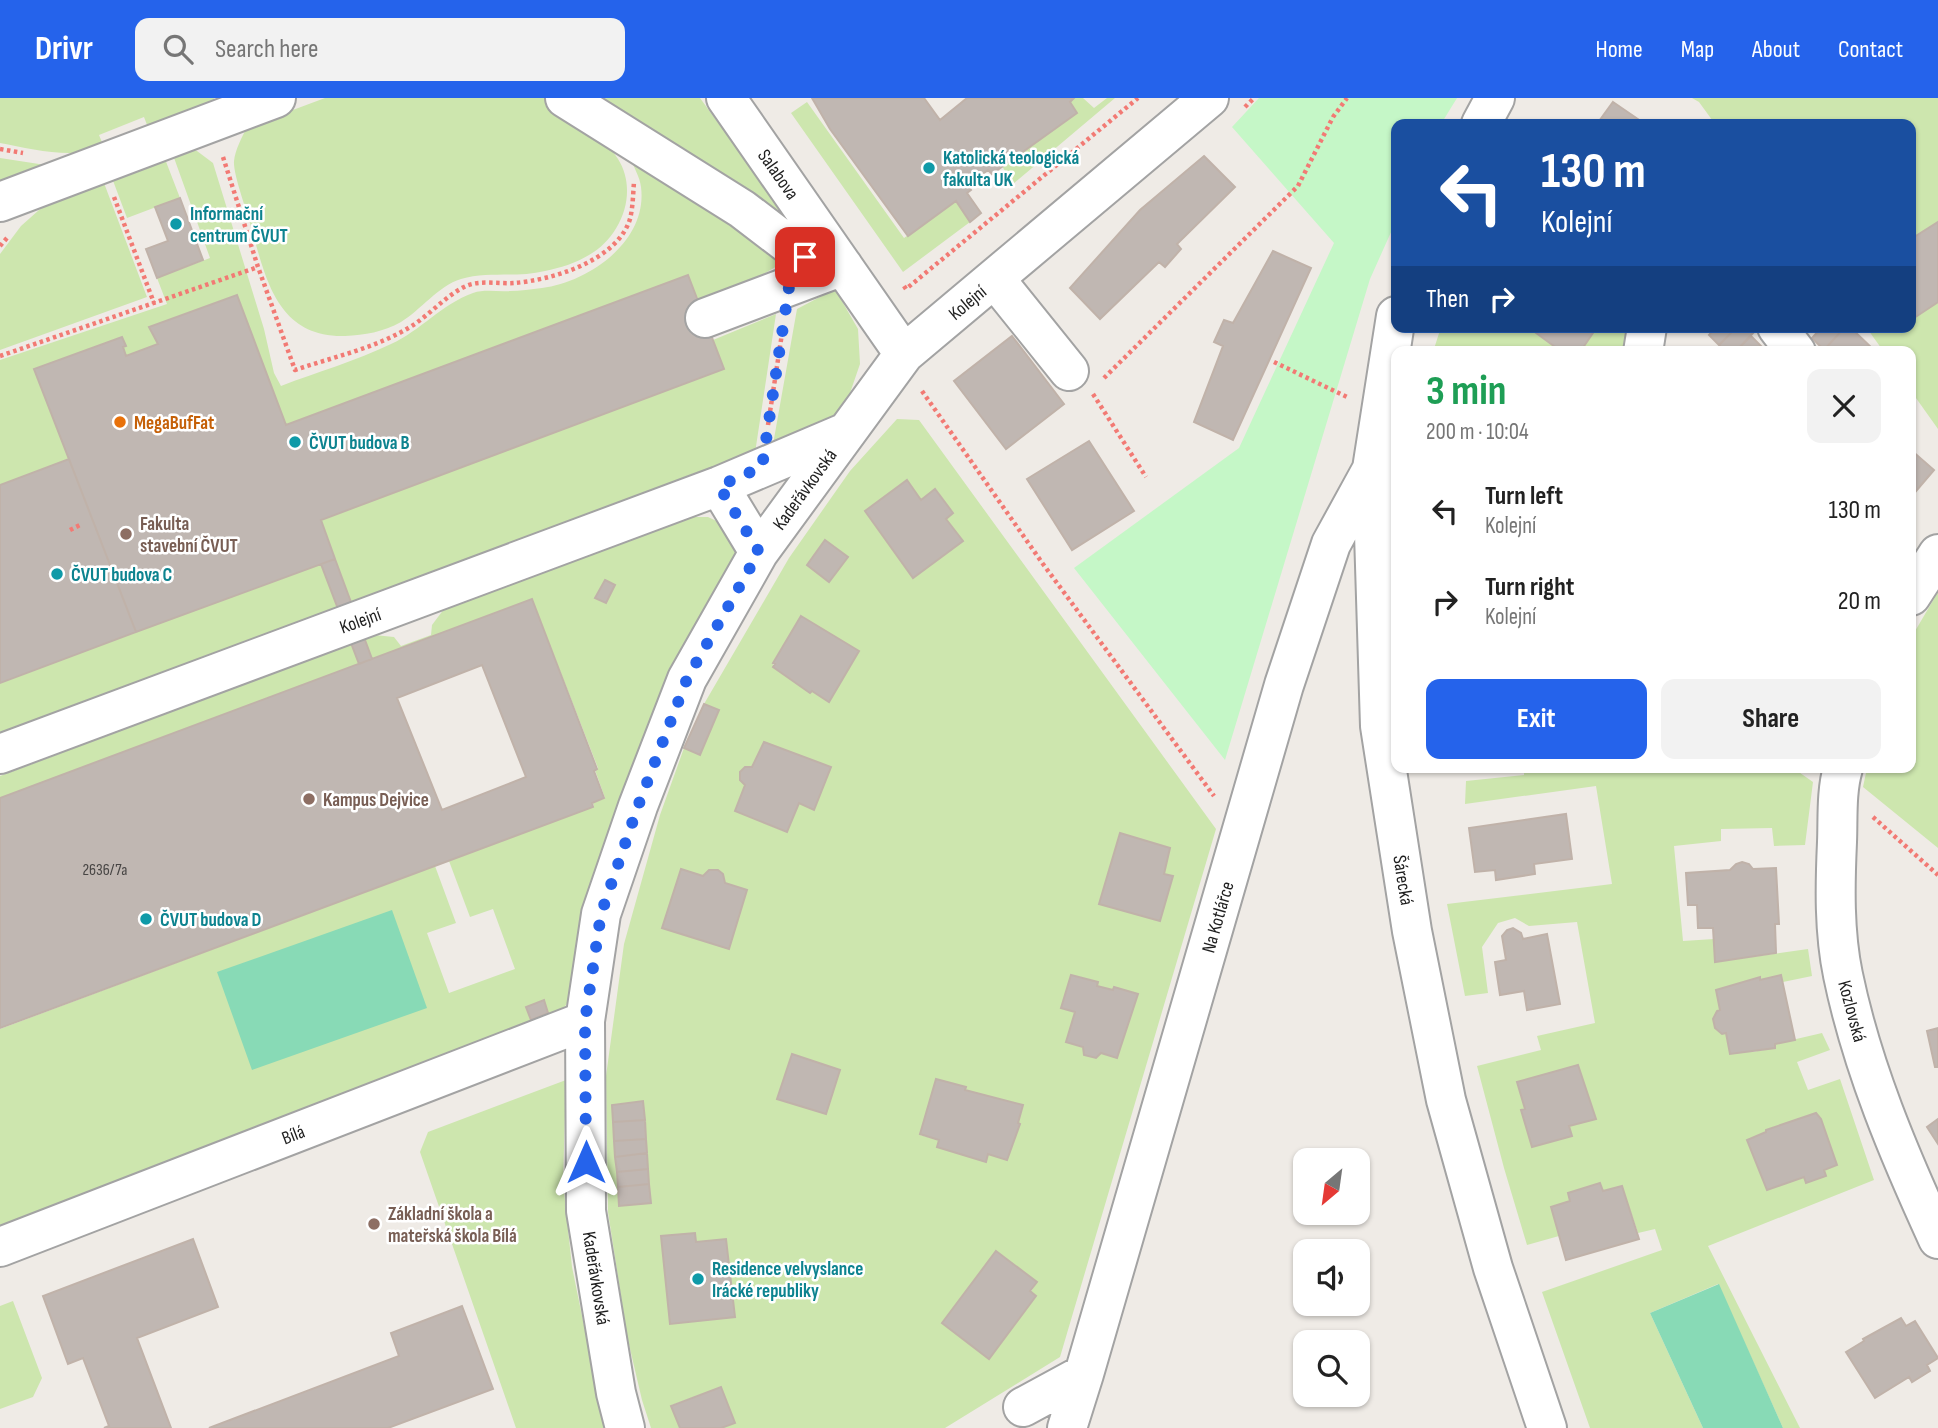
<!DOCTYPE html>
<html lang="en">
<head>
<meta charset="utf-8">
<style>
	body { margin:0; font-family:"Sofia Sans Condensed",sans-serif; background:#f2f2f2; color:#222; height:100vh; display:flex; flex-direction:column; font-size:26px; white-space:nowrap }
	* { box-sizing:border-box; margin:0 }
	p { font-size:23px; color:#767676 }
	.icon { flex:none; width:38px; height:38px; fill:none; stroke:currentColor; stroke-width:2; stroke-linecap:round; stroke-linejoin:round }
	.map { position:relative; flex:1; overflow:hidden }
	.side { position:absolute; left:1391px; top:248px; width:525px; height:427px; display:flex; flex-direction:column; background:#fff; border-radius:14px; box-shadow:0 2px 5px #0004 }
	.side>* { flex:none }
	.hud { position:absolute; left:1391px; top:21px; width:525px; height:214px; border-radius:14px; box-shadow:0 2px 5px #0004; background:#1a4fa0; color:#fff; overflow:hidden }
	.needle { width:46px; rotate:209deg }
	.buttons { position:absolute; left:1293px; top:1050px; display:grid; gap:14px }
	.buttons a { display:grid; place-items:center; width:77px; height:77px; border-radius:14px; background:#fff; box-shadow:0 2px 5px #0004; font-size:35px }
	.pin { position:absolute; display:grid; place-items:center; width:60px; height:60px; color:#fff; margin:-30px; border-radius:14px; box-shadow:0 4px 10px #0006 }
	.me { position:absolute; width:77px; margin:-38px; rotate:0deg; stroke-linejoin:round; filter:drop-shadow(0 0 5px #0008) }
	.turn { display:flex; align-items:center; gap:24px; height:147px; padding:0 35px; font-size:32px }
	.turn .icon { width:91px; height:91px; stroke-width:2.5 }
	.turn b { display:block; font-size:49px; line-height:60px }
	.then { display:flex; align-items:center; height:66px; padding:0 35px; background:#0003; gap:14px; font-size:26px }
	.round { display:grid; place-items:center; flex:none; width:74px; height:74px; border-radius:14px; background:#f2f2f2 }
	.head { display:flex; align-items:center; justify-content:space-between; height:119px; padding:0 35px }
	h1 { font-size:42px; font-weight:700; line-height:52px; color:#1e9e55 }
	.primary-button { display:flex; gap:14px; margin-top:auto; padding:14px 35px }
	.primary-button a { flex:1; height:80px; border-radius:14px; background:#2563eb; color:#fff; font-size:28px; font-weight:700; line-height:80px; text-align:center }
	.primary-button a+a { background:#f2f2f2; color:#222 }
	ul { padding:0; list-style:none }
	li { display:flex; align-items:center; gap:21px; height:91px; padding:0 35px }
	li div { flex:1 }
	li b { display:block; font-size:26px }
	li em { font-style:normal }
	header { display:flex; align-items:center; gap:42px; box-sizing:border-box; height:98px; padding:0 35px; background:#2563eb; color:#fff }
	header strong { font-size:33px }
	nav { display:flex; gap:38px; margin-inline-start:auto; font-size:24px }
	.search { width:490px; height:63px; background:#f2f2f2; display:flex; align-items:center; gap:18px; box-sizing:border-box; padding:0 24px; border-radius:14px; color:#767676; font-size:26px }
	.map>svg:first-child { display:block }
	.grass { fill:#cde6ae; fill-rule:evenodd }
	.park { fill:#c5f7c7 }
	.pitch { fill:#88dab6 }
	.building { fill:#c0b7b2; stroke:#c0b2a9; stroke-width:2; fill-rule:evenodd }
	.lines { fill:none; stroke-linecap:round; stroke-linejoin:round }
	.minor-casing { stroke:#a3a3a3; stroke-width:42 }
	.path { stroke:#f27a74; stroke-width:4.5; stroke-dasharray:3.5 3.5; stroke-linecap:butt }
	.minor { stroke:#fff; stroke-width:38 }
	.route { stroke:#2563eb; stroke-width:12; stroke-dasharray:0 21.6 }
	.culture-dot { fill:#0f9aa8; stroke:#fff; stroke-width:2.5 }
	.food-dot { fill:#e8710a; stroke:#fff; stroke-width:2.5 }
	.education-dot { fill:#8d6e63; stroke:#fff; stroke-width:2.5 }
	.labels { text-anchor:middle; stroke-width:5; stroke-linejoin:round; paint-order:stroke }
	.number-label { font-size:16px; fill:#474544 }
	.culture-label { font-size:19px; font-weight:bold; fill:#0d838f; stroke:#fff; text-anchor:start }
	.street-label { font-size:19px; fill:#1f1f1f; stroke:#fff }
	.food-label { font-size:19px; font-weight:bold; fill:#c56008; stroke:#fff; text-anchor:start }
	.education-label { font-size:19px; font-weight:bold; fill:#785e54; stroke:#fff; text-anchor:start }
</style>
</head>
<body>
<header>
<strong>Drivr</strong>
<div class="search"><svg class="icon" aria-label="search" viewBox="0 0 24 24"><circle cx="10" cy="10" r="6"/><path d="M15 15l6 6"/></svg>Search here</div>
<nav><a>Home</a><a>Map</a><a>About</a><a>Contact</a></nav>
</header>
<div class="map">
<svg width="1938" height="1330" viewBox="0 0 1938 1330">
	<rect width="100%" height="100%" fill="#efebe6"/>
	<path class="grass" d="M0,0H214L217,7L149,32L144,19L99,37L104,49C73,62 32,51 0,45Z
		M325,0H552C574,19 603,37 618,61C639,94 621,139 589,157C576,165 560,170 545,173C517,180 488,173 461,181C438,188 421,212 401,224C383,234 365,237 345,238C276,240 265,178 250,125C246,110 233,76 234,63C235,52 242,39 247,29Z
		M582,0H700L800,137Z
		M1074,0H1083L1094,10L1107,0H1115L1013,86L1002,68L1077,15L1070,4Z
		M1692,0H1938V124L1911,141V26H1715L1699,4Z
		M807,4L904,140L956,103L970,124L903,174L791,15Z
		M190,51L197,53L213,65L264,231L274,275L281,288C317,274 356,263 391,246C420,233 442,206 473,195C485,191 497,194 510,193C520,193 531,191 542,190C589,184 648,143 641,89C640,79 633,68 630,59L794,158L757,180L699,205L688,177L286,327L236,197L149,229L158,246L126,258L123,249L126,248L35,272L69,361L0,387V262L167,206L157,180L210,160L173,57Z
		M0,60L52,68L0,88Z
		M165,61L180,100L127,120L112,80Z
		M104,85L147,199L0,252V156L21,128L39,112L49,106Z
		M835,191L858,231L860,266L850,295L831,322L772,352L797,211Z
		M1938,204V331L1911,293V254H1884L1866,229H1911V222Z
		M776,216L755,355L0,637V585L136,534L321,422L723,271L713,242Z
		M1441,229H1638L1633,254H1433Z
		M897,321L919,322L1216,731L1060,1259L945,1330H721L735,1324L721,1289L672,1307L680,1330H651L642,1302L627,1238L608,1114L606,978L624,846L660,717L684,650L704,606L789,460L850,373ZM907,382L921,402L936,391L953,415L946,421L913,479L865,413ZM825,442L848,459L829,484L807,467ZM801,518L859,553L828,603L812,593L810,594L773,569V564ZM764,644L831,669L814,711L799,705L783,733L735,713L745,687L740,682V674L745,669H752ZM1120,735L1170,750L1164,776L1173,779L1160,823L1099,806ZM681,771L703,778L709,772C718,771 724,775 725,785L747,792L729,851L663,830ZM1071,877L1098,884L1097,888L1113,892L1114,889L1137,897L1117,960L1101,955L1096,960L1085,957L1083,949L1067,944L1075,914L1061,910ZM792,956L840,972L826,1016L778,1001ZM936,981L965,989V992L1023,1007L1018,1025L1020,1027L1007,1062L988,1056L985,1064L937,1049L939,1042L920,1037ZM643,1004L650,1105L619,1108L612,1007ZM694,1135L696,1144L726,1141L734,1219L671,1226L661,1139ZM995,1154L1037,1184L989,1260L942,1225Z
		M690,419H708L727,428L739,460L577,890L560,916L531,929L0,1128V931L435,768L456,825L427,835L449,895L515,871L493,811L470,819L449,763L594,708L593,705L605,700L595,672L598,670L532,501L0,700V678L374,537L394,539L401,548L431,537L432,527L444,511Z
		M1938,494V750L1863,689L1867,670H1911V540Z
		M1524,670H1793L1813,684L1805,747L1774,748L1772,730L1721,731V743L1674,748L1683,843L1714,841L1716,864L1808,851L1812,878L1783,884L1781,878L1760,882L1759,879L1716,892L1720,912L1717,913L1713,921L1722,936L1726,935L1730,955L1750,952L1752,954L1774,950L1775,946L1822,935L1830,952L1797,964L1808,992L1840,981L1874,1082L1708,1148L1800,1330H1783L1718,1186L1650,1215L1703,1330H1590L1542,1194L1662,1152L1655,1131L1638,1135L1622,1088L1603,1093L1600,1085L1568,1095L1570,1103L1551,1109L1559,1138L1527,1147L1504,1070L1477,968L1541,952L1537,938L1595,925L1577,824L1529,828L1515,820L1498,825L1482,849L1488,895L1465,898L1447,806L1612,786L1596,688L1465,706L1466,683L1524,677ZM1578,967L1596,1020L1569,1028L1571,1038L1525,1011L1517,984ZM1816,1016L1822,1022L1824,1072L1806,1085L1804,1079L1767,1092L1747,1042L1766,1034V1032Z
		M566,982L563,1084L572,1169L605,1330H516L420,1054L428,1034Z
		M13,1203L42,1280L33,1299L0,1311V1208Z"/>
	<path class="park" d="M1259,0H1457L1441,26H1396V123L1370,181L1225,662L1074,470L1239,350L1334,145L1232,29Z"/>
	<path class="pitch" d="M392,812L427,910L252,972L217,874Z
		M1719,1186L1783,1330H1703L1650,1215Z"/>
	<path class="building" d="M812,0H924L940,22L967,0H1074L1070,4L1077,15L992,76L988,72L968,87L971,92L967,95L981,115L970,124L956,103L908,138L830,31Z
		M1613,4L1645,26H1597Z
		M1204,58L1235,89L1177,146L1181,151L1165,169L1159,164L1100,221L1070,190L1140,112Z
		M180,100L203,162L157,180L146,151L168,143L155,109Z
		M1938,124V204L1911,222V141Z
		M1273,153L1311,170L1233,342L1194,324L1223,248L1214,244L1224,222L1233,225Z
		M688,177L724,271L321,422L335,461L136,534L34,271L122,239L126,248L123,249L126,258L158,246L149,229L237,197L286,327Z
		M1528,229H1597L1580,254H1562Z
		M1716,229H1737L1719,247L1709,237Z
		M1737,229H1751L1755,233L1735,254H1726L1719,247Z
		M1822,229H1845L1824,252L1812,240Z
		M1845,229H1850L1876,254H1826L1824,252Z
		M1012,238L1064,306L1006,351L954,283Z
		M1751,238L1761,248L1756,254H1735Z
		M1089,343L1134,413L1072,452L1027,381Z
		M1911,352L1934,372L1911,399Z
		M69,361L136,534L0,585V387Z
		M907,382L921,402L935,391L953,415L946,421L963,443L913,480L865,413Z
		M825,442L848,459L829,484L807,467Z
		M335,461L372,561L359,566L321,466Z
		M605,482L615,487L606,505L595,500Z
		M532,501L597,671L594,673L604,700L592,705L593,709L0,930V700ZM482,567L526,679L442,712L397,600Z
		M801,518L859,553L829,604L812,593L810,595L773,569L775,566L773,565Z
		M704,606L719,612L700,657L684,650Z
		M764,644L831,669L814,712L799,705L787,734L735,713L745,687L740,682V674L745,669H752Z
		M1566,716L1572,761L1534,766L1535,776L1496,782L1495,772L1475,774L1469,730Z
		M1120,735L1170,750L1164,776L1173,778L1160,823L1099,806Z
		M1742,764L1749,766L1753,771L1776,770L1779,826H1775L1776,855L1715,864L1713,830H1698L1697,807H1688L1686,775L1730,772L1736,766Z
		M681,771L703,778L709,772H718L723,776L725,785L747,792L729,851L662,830Z
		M1513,830L1521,835L1523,841L1547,836L1560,906L1527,912L1524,893L1500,897L1495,864L1506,862L1502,838L1507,832Z
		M1071,877L1098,884L1097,888L1113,892L1114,889L1138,896L1117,960L1101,955L1096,960L1084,957L1083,949L1066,944L1075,914L1061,910Z
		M1781,877L1795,942L1775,946V950L1730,956L1726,935L1722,936L1715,930L1713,921L1717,913L1720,912L1716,892L1760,879V882Z
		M544,902L548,915L531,922L526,909Z
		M1938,930V969H1935L1927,933Z
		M792,956L840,972L826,1016L777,1001Z
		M1578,967L1596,1021L1569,1028L1572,1038L1532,1049L1521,1012L1525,1011L1517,984Z
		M936,981L966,989L965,992L1023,1007L1018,1025L1020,1026L1007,1062L988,1056L986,1064L937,1049L939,1042L920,1036Z
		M643,1003L645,1022L613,1024L612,1007Z
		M1816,1015L1821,1021L1837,1067L1824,1072L1826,1078L1806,1085L1804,1079L1767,1092L1747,1042L1766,1034V1032Z
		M1938,1021V1046L1927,1029Z
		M645,1022L646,1041L614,1043L613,1024Z
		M646,1041L647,1055L615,1059L614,1043Z
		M647,1055L648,1071L617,1074L615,1059Z
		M648,1071L649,1086L618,1089L617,1074Z
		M1600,1085L1603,1093L1622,1088L1639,1141L1566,1162L1551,1109L1570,1103L1568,1095Z
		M649,1086L651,1105L619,1108L618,1089Z
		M695,1135L696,1144L726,1141L735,1219L670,1226L661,1138Z
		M193,1141L218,1209L137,1240L171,1330H104L109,1328L83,1260L68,1266L43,1198Z
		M996,1153L1037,1184L1030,1193L1036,1198L989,1261L942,1225Z
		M462,1208L493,1291L388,1330H209L399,1258L391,1235Z
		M1901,1220L1906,1228L1915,1223L1938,1260L1927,1267L1930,1273L1912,1284L1909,1279L1875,1300L1846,1254L1864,1243L1863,1241Z
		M721,1289L735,1325L721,1330H680L671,1308Z"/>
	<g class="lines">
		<g class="minor-casing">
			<path id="minor" d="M565,0L742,111L805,159L843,168
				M726,0L904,256
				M1481,26L1495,0
				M0,104L276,0
				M995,181L1069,273
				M1396,218L1372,371L1380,628L1412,833L1446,1002L1493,1170L1547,1330
				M705,220L843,168
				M1777,229L1796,254
				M1643,254L1647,229
				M719,388L759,454
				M1911,498L1938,456
				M0,656L719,388L844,335
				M1843,670C1836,694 1838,720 1837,744C1835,788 1834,834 1843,877C1862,969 1899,1056 1938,1141
				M0,1149L585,923
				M1023,1309L1084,1276
				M625,1330L616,1295L586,1113L585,923L601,816L638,708L687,581L759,454L904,256L1209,0
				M1067,1330L1084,1276L1284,587L1331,446L1371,373"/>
		</g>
		<path class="path" d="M1245,9L1254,0
			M0,51L23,55
			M223,59L258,169L295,272C333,259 376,250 410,229C430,217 445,198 466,188C479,182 499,186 514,185C552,182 617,163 630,121C633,109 633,96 634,84
			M114,99L154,205
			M0,148L7,140
			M904,188L906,191L1138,0
			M0,258L258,169
			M1274,264L1347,299
			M1104,280L1298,88L1333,19L1347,0
			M922,293L1043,466L1214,698
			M1093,296L1146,379
			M768,327L783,229
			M70,432L80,427
			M1873,719L1938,777"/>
		<use href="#minor" class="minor"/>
	</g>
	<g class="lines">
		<path class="route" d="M586,1064L585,923L601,816L638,708L687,581L759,454L719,388L762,369L789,189L805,159"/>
	</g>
	<g class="culture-dot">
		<circle cx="929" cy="70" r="7"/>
		<circle cx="176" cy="126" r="7"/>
		<circle cx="295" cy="344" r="7"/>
		<circle cx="57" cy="476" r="7"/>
		<circle cx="146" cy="821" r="7"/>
		<circle cx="698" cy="1181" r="7"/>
	</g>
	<circle class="food-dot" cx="120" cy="324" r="7"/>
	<g class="education-dot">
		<circle cx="126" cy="436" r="7"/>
		<circle cx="309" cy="701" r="7"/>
		<circle cx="374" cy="1126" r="7"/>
	</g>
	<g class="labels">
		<g class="number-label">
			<text x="105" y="777">2636/7a</text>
		</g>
		<g class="culture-label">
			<text x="943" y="66">Katolická teologická<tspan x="943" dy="22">fakulta UK</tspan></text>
			<text x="190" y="122">Informační<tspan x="190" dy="22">centrum ČVUT</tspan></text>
			<text x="309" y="351">ČVUT budova B</text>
			<text x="71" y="483">ČVUT budova C</text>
			<text x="160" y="828">ČVUT budova D</text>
			<text x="712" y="1177">Residence velvyslance<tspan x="712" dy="22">Irácké republiky</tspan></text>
		</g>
		<g class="street-label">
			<text transform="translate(779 76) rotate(55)" y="7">Salabova</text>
			<text transform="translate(967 204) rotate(-40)" y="7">Kolejní</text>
			<text transform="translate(804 391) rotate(-54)" y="7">Kadeřávkovská</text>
			<text transform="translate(360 522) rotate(-20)" y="7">Kolejní</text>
			<text transform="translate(1404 782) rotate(81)" y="7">Šárecká</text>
			<text transform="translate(1217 819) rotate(-74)" y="7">Na Kotlářce</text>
			<text transform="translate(1853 913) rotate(75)" y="7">Kozlovská</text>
			<text transform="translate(293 1036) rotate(-21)" y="7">Bílá</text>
			<text transform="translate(597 1180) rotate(81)" y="7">Kadeřávkovská</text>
		</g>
		<g class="food-label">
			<text x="134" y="331">MegaBufFat</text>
		</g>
		<g class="education-label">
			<text x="140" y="432">Fakulta<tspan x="140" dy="22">stavební ČVUT</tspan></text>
			<text x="323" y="708">Kampus Dejvice</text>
			<text x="388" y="1122">Základní škola a<tspan x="388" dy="22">mateřská škola Bílá</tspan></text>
		</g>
	</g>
</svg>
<div class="buttons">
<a><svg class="needle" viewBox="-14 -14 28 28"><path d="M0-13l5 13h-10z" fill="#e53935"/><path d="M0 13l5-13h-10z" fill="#767676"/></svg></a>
<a><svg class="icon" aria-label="sound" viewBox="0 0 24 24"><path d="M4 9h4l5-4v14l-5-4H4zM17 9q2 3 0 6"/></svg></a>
<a><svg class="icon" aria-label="search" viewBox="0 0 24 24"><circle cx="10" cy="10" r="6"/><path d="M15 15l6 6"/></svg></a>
</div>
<div class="pin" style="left:805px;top:159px;background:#d93025"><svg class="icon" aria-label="arrive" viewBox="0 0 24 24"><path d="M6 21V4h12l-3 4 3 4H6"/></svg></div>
<svg class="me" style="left:586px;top:1064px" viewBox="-20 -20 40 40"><path d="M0-17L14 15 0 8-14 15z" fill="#2563eb" stroke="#fff" stroke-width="4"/></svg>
<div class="hud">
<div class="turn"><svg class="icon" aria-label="left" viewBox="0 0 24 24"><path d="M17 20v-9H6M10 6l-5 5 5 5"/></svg><div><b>130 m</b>Kolejní</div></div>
<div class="then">Then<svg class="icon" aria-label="right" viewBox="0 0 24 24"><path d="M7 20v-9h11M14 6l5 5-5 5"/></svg></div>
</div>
<section class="side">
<div class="head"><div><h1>3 min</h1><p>200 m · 10:04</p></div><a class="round"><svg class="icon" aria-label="close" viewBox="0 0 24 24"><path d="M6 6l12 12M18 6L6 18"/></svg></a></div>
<ul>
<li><svg class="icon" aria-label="left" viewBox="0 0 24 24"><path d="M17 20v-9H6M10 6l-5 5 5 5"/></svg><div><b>Turn left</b><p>Kolejní</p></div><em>130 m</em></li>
<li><svg class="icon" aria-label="right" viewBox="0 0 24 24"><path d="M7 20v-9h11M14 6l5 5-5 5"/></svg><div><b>Turn right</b><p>Kolejní</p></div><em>20 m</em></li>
</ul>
<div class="primary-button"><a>Exit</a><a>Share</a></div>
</section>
</div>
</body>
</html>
